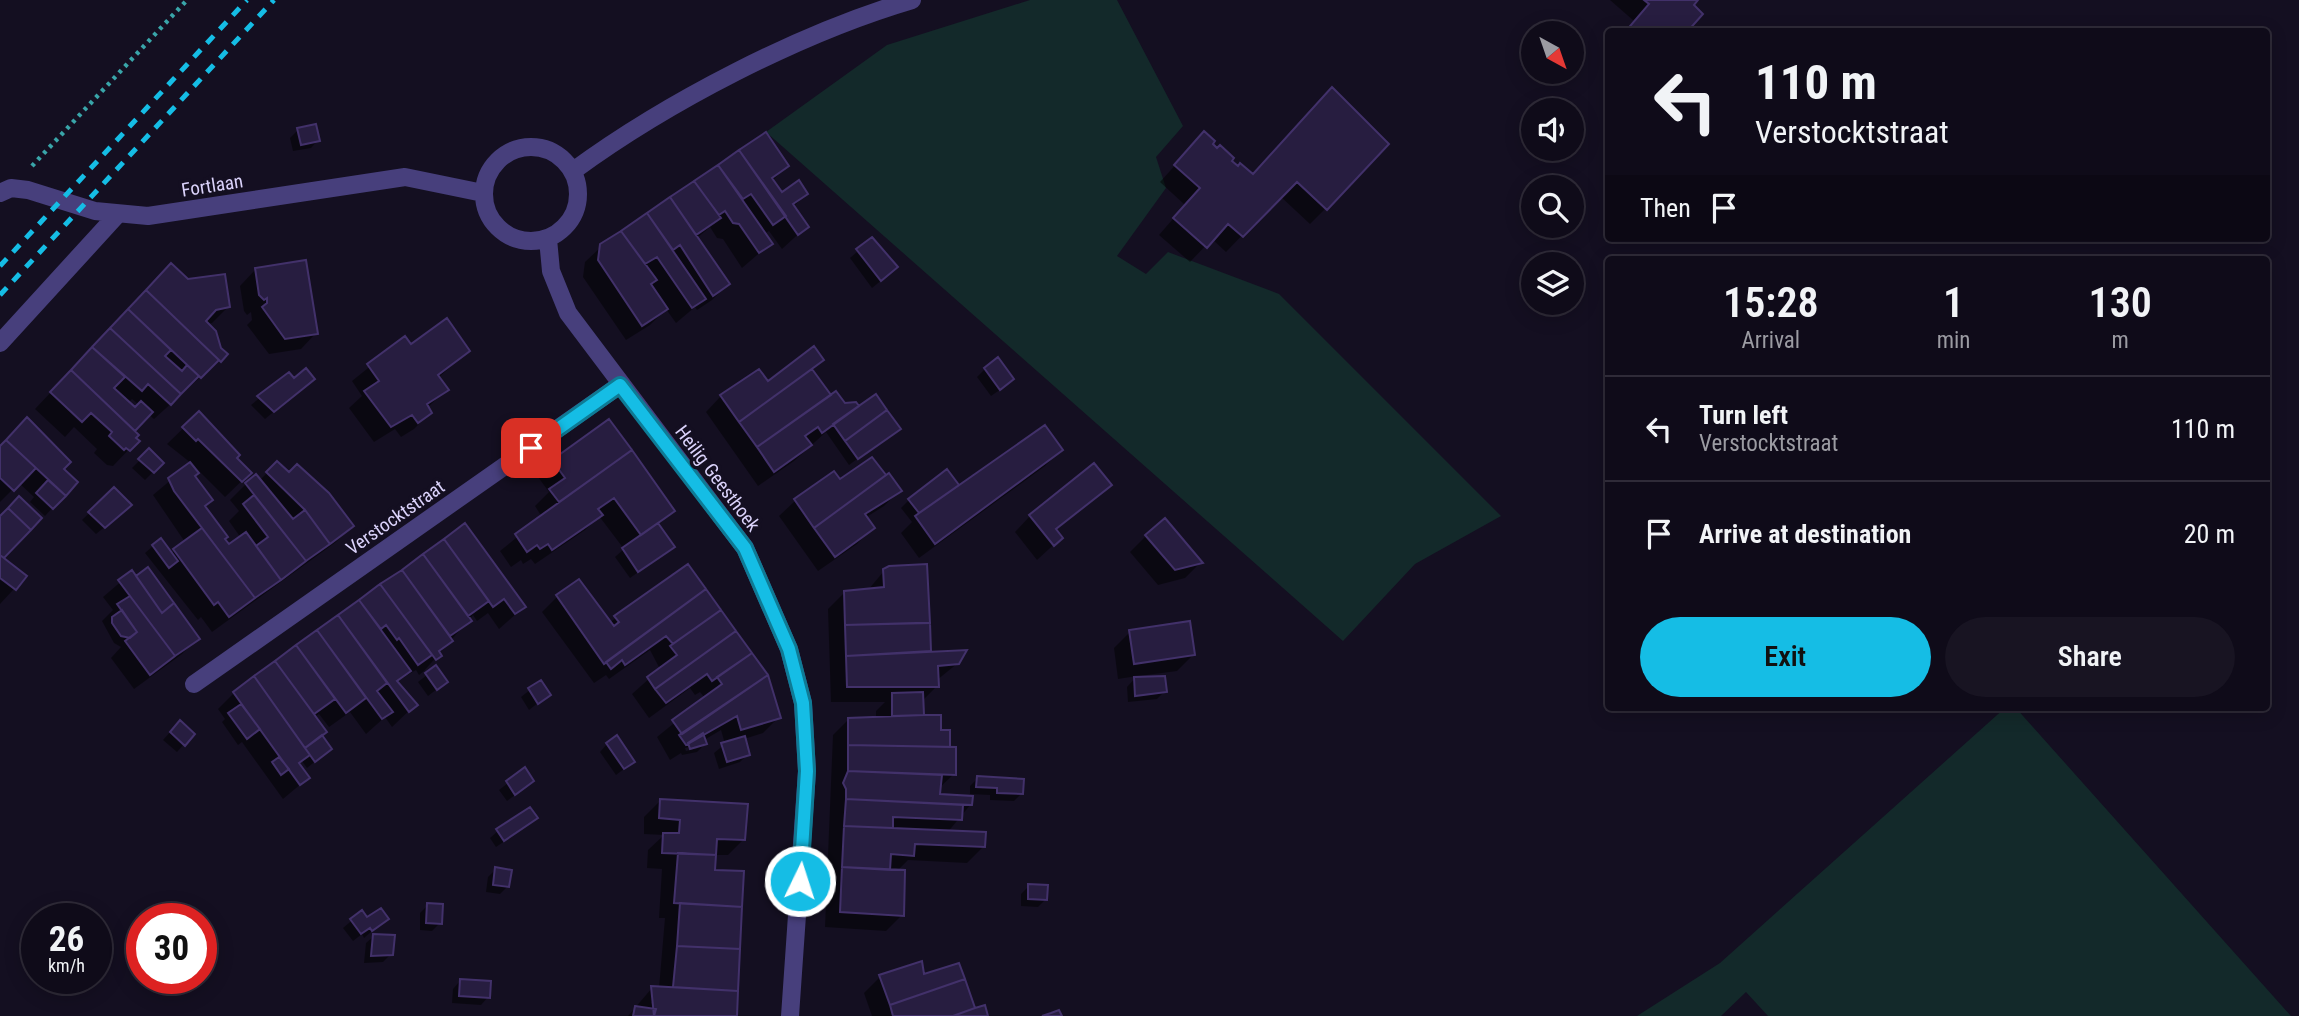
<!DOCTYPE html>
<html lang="en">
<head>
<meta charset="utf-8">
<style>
	body { margin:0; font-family:"Roboto Condensed",sans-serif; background:#181422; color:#f1f3f6; height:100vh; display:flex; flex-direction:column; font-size:26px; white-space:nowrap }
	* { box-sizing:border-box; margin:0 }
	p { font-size:23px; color:#9b9ba2 }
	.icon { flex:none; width:38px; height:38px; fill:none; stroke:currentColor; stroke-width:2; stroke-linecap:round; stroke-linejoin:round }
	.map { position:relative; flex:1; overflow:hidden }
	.sheet { position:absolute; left:1605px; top:256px; width:665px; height:455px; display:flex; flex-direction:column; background:#0f0b19; border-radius:7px; box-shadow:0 4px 18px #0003,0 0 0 2px #2f2b38 }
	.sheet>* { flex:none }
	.top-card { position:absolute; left:1605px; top:28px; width:665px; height:214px; border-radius:7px; box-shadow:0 4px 18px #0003,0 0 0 2px #2f2b38; background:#0f0b19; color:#f1f3f6; overflow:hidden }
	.needle { width:46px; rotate:140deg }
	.controls { position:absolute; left:1521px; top:21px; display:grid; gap:14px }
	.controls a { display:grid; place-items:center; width:63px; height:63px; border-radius:50%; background:#0f0b19; box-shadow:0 4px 18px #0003,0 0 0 2px #2f2b38; font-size:35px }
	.speed { position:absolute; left:21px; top:903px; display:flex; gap:14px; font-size:35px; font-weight:700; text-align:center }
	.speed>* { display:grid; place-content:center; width:91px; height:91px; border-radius:50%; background:#0f0b19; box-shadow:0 4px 18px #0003,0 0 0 2px #2f2b38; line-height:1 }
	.speed small { font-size:18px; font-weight:400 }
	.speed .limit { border:10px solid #d22; background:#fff; color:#111 }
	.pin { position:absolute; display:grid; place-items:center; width:60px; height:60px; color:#fff; margin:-30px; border-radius:14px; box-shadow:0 4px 10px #0006 }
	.me { position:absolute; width:77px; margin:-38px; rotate:4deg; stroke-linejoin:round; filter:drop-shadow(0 0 5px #0008) }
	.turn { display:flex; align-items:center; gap:24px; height:147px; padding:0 35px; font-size:32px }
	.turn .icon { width:91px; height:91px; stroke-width:2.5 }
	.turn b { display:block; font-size:49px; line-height:60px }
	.then { display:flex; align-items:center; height:66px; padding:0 35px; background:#0003; gap:14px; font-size:26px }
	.eta { display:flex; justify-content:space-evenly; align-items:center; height:119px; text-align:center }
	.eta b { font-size:42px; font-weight:600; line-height:49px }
	.action { display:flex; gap:14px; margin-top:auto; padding:14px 35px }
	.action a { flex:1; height:80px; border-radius:42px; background:#15bde5; color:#111; font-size:28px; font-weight:600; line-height:80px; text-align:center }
	.action a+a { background:#181422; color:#f1f3f6 }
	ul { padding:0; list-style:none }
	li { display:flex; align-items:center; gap:21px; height:105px; padding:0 35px; border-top:2px solid #2f2b38 }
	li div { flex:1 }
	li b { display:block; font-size:26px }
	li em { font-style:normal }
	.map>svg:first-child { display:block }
	.green { fill:#13292a }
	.shadow { fill:#0007; fill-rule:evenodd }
	.building { fill:#271d40; stroke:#42316a; stroke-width:2 }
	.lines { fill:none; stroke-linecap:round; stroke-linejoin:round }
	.path { stroke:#39a5a9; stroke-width:4.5; stroke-dasharray:3.5 5; stroke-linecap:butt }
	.minor { stroke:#473f7c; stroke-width:18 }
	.rail { stroke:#15bde5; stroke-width:5; stroke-dasharray:10 9; stroke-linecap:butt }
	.route-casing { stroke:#0e7b95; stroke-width:18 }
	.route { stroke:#15bde5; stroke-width:12 }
	.labels { text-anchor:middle; stroke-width:7; stroke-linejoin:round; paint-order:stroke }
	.street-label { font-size:19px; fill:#dbd3fb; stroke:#140f21 }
</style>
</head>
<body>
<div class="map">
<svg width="2299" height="1016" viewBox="0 0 2299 1016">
	<rect width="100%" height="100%" fill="#140f21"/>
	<path class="green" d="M1030,0H1117L1183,126L1156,157L1166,188L1117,256L1146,274L1168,252L1279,294L1501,516L1415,564L1343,641L766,132L887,45Z
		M2006,707H2015L2291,1016H1768L1746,992L1721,1016H1637L1720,963Z"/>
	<path class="shadow" d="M1610,0H1696L1691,5L1685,32H1625L1634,21Z
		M1317,105L1326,208L1310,224L1280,196L1226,252L1212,239L1190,262L1159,235L1185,205L1160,182L1189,150L1210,144L1252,176Z
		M298,130L318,140L311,148L293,151L290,138Z
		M765,134L787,166L772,181L781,194H806L793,207L806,227L782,249L769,231L764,234L771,243L742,268L723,239L717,238L710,227L697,238L728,284L712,300L697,310L695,307L676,323L666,309L650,325L626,340L583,277L585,262L602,246Z
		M872,239L888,275L872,288L850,258Z
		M255,270L316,333L301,349L269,354L247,325L252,320L251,312L247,315L244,311L240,286Z
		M187,281L228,307L212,323L206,324L226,354L154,419L148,414L133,430L138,440L113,466L107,465L94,453L97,449L74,427L65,437L35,409L155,282ZM132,399L139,405L135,409L128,403Z
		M404,339L410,347L468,351L438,378L446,390L427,408L430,413L414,429L401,437L395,429L374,442L349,408L362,396L352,381Z
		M822,360L811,371L831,397L899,428L849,465L826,432L794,461L758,486L706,412L721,396L768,384Z
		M985,369L1004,387L991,396L977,377Z
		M289,374L294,381L313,379L265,419L251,405Z
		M199,413L250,473L225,497L198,470L193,476L204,507L229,547L241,538L229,521L239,511L230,500L246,484L259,481L277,463L352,526L336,542L212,632L201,617L198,620L145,553L153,546L171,554L185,542L153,495L191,463L167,444Z
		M27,419L61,469L76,482L45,516L30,502L34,497L19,483L0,502V447Z
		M609,422L673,511L657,526L673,547L630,578L615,557L624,549L599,516L585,530L535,564L531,559L523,564L521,560L511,567L500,551L542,517L535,506L549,492L538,477L553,461Z
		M1061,450L1045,466L919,558L901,533L912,522L901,508L909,500L953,492Z
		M149,451L162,463L145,480L132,468Z
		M872,459L900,490L884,506L865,518L872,528L857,544L818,571L779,516L795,501L833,473L840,482Z
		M1109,484L1055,531L1061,538L1037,560L1015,532L1030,516Z
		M114,489L122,513L96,534L82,520Z
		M39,518L2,558L25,577L0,604V519Z
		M464,526L524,607L499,629L488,613L477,621L473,615L424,671L419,675L416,670L401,679L396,683L415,705L392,727L385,717L366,734L350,712L329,727L319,714L314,717L320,736L330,749L307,768L302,761L298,765L308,778L283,799L242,742L238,745L222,722L225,719L218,709L234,693Z
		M1146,536L1200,563L1185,578L1158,585L1130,552Z
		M688,566L779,717L763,733L744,739L748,754L740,762L719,769L714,753L725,744L721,730L704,740L705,744L697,752L682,755L681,753L670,760L657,737L705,698L700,692L695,695L690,688L649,718L632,694L660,669L650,650L609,679L606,675L594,683L542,612L558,596L609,623ZM698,745V748L686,751L685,748Z
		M925,566L929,652L958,663L937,680V686L922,701L923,717L939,732L948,749L954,774L938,789V796L971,804L947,833L983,847L967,863L908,860L896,872L902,915L886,931L825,927L833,735L849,719L876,718V711L885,702H831L828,609L844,593L868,590L884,571Z
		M131,573L197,638L182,654L134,689L111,658L121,647L114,643L102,621L113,610L103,597Z
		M1130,632L1193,655L1177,671L1139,676L1165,691L1157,699L1128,702L1127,687L1137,676L1118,679L1114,648Z
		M436,668L446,682L428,696L418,682Z
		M540,682L548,695L529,710L521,697Z
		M172,730L184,744L177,752L163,740Z
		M607,744L633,762L616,775L600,752Z
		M525,770L524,788L507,801L499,790Z
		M978,778L1022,793L1014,801L990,800V795L970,794V786Z
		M660,801L744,839L728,855H715L714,871L742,873L735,1016H661L654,1002H651L657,1016H628L652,988H659L665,918H659L662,869L647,868L648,850L664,835L644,834V817Z
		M528,825L496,847L490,838L498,831Z
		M496,869L508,886L500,894L486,892L488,877Z
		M1029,886L1046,899L1038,907L1021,906V894Z
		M428,905L440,923L432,931L420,930V913Z
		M362,912L367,920L386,919L364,938L362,934L353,941L343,928Z
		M374,936L391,954L383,962L364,963L366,943Z
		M880,977H923L986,1016H872L864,993Z
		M460,981L488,997L481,1005L452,1003L453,989Z"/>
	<path class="building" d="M1644,0H1698L1694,5L1703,14L1687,32H1625L1649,4Z
		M1332,87L1389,144L1327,210L1297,182L1243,237L1228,224L1207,248L1173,218L1200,188L1174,165L1204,131L1215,141L1213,144L1217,148L1220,145L1234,158L1232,161L1238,166L1240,163L1253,174Z
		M316,124L320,141L301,145L297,128Z
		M766,132L789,166L772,178L782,192L799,180L808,194L793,204L809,227L798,235L739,150Z
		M739,150L786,216L773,225L751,194L743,199L718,165Z
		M718,165L773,244L759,253L739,224L733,223L725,211L719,215L694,181Z
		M694,181L721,218L696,235L670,197Z
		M670,197L730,284L713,296L680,245L673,250L647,213Z
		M647,213L706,299L692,308L657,257L645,264L621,231Z
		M621,231L657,280L651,284L668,309L642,326L598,260L600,244Z
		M872,237L898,267L881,281L856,249Z
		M306,260L318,334L285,339L262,307L267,303V298L264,300L259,295L255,268Z
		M171,263L188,279L225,274L230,307L216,310L206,321L216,331L221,348L228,354L221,362L146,290Z
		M146,290L219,360L201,378L128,309Z
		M128,309L171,350L165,356L182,371L187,365L199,376L181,394L110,328Z
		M447,318L470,351L438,375L449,390L427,404L432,413L418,423L412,415L391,427L364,391L379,381L367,364L405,336L411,344Z
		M110,328L181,394L171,405L148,384L142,391L92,347Z
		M814,346L824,360L739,422L720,395L759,369L768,381Z
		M92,347L125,377L114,388L135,407L141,401L153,412L135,431L71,370Z
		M998,357L1014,379L1000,390L984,368Z
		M306,368L315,379L274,412L257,396L289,372L294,378Z
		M812,369L831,395L757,447L739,422Z
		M71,370L139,435L136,438L140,441L130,451L126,448L124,450L109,436L112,432L91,413L82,422L50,392Z
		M836,391L845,403L856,402L859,406L822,433L818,427L805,436L812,445L774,472L757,447Z
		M876,394L887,410L845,441L833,424Z
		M887,410L901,429L858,459L845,441Z
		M199,411L240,455L237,458L252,473L242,482L198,439L196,441L182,427Z
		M27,417L71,462L64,469L78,482L66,496L6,440Z
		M609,419L632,450L559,502L549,489L565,478L552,460Z
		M1045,425L1063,450L935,544L915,516Z
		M6,440L36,468L14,491L0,478V446Z
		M149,448L164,463L154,473L138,459Z
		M632,450L675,511L641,535L614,498L598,509L603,515L552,550L548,544L540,549L537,545L527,552L515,534Z
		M872,457L886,475L814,528L794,499L834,471L840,479Z
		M277,461L289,472L297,464L329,493L354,526L330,544L305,510L266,472Z
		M190,462L199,473L195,476L213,500L205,506L228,537L225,539L229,544L246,532L281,580L255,598L174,491L168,478Z
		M1094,463L1112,485L1056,529L1063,538L1054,546L1029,515Z
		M947,469L959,485L919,513L908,499Z
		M889,473L902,491L865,514L875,528L835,557L814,528Z
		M256,474L293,519L305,510L330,544L306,561L245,483Z
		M48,480L66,496L53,509L36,493Z
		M114,487L132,505L105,528L88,512Z
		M254,495L306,561L281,580L256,546L268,537L243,504Z
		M19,496L42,518L31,530L8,508Z
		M8,508L31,530L4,558L0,555V516Z
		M1165,518L1203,563L1175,570L1145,535Z
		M465,523L526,607L515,614L504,599L493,607L444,539Z
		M658,523L675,547L638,572L622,548Z
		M202,528L255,598L229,617L218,602L214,605L173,549Z
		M161,538L178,561L169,568L152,545Z
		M444,539L489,601L468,616L423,554Z
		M423,554L472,621L450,636L402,570Z
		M0,555L27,576L16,590L0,578Z
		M688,564L706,589L604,664L556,595L579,579L614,626L619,622L614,616Z
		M927,564L930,623L845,625L844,591L884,587L883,569L889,566Z
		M148,567L174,603L162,613L136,576Z
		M132,570L162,613L174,603L200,639L175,656L118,580Z
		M402,570L453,641L439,651L442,656L436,660L380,584Z
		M380,584L432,655L418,665L399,638L397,640L386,625L381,629L359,600Z
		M706,589L721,610L673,644L666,636L625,665L622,660L611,669L606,662Z
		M130,596L175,656L150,675L125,641L137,632L117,604Z
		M359,600L411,671L397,681L418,705L409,712L338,615Z
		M122,610L137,632L130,638L121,636L112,623V617Z
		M721,610L736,631L655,689L647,677L677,655L670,646Z
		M338,615L387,683L377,691L393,712L382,719L317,630Z
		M1190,621L1195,655L1134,664L1129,630Z
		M916,623H930L931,651L846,656L845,625Z
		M317,630L366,698L346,713L296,645Z
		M736,631L752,653L712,681L707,674L666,703L655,689Z
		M296,645L335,699L314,714L275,661Z
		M967,650L959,664L938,666L939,687H847L846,656Z
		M752,653L768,675L682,734L672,720L722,684L717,677Z
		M275,661L327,732L305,748L254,676Z
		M436,665L448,682L437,690L425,673Z
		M768,675L781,718L741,730L737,716L686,745L679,735Z
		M254,676L310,755L299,763L310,778L300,785L233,692Z
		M1165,676L1167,692L1135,696L1134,677Z
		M541,680L551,695L538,704L528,688Z
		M923,692L924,715L892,716V693Z
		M241,704L260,729L247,739L228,713Z
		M924,715H941V730H950V747L848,745V718Z
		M180,720L195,734L185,746L170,732Z
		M703,733L707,744L690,749L688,743Z
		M322,735L332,749L315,762L305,748Z
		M617,735L635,762L624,769L606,743Z
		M745,736L750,755L727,762L721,743Z
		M848,745L956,747V775L848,771Z
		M279,757L289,769L281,775L272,762Z
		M525,767L534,781L515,795L506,781Z
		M848,771L942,775L940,794L973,796L972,805L846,799V789L843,783Z
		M977,776L1024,779L1023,794L997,793V788L976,787Z
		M660,799L748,804L745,840L717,839L716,855L662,853L663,833H679L680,820L659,818Z
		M846,799L963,805L962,820L893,817V828L844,826Z
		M530,807L538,818L504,841L496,829Z
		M844,826L986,832L985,847L915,844L914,856L891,854L890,870L842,867Z
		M678,853L716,855L715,870L744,871L742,907L674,903Z
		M495,867L512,870L509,887L493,885Z
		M842,867L905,870L904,916L840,912Z
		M1028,884L1048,885L1047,900L1028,899Z
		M427,903L443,904L442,924L426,923Z
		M680,903L742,907L740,949L677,946Z
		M381,908L389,919L372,931L370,928L361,934L350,919L362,910L367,917Z
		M373,934L395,935L393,955L371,956Z
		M677,946L740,949L738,991L673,987Z
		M922,961L924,974L959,963L965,979L890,1005L879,975Z
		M460,979L491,981L490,998L459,996Z
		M965,979L975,1008L953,1016H893L890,1005Z
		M651,986L738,991L737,1016H654Z
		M985,1005L988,1016H953L975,1008Z
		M635,1006L656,1009L654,1016H633Z
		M1059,1010L1062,1016H1042L1051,1013Z"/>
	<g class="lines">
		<path class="path" d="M32,166L187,0"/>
		<path class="minor" d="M484 194a47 47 0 1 1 94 0a47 47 0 1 1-94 0Z
			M573,171C667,102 800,33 912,0
			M0,193L11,188L28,190L95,211L148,216L405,177L483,193
			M548,239L551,271L568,313L745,548L789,649L803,703L807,771L790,1016
			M0,343L117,215
			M194,684L620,385"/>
		<path class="rail" d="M0,266L247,0
			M0,295L274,0"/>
	</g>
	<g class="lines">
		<g class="route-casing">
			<path id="route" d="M531,448L620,385L745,548L789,649L803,703L807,771L800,881"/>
		</g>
		<use href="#route" class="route"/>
	</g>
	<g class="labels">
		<g class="street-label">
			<text transform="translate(212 185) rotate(-9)" y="7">Fortlaan</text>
			<text transform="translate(718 478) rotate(53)" y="7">Heilig Geesthoek</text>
			<text transform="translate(395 517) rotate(-35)" y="7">Verstocktstraat</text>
		</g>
	</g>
</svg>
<div class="controls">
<a><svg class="needle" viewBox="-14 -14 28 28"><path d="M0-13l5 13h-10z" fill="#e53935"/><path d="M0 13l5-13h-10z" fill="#9b9ba2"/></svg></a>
<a><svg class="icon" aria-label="sound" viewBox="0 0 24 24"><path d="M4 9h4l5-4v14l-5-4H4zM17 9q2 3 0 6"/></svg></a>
<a><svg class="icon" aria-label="search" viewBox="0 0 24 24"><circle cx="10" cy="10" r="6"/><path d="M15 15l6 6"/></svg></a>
<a><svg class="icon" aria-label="layers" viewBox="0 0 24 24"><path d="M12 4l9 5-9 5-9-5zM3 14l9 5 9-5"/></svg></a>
</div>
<div class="speed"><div>26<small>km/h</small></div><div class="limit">30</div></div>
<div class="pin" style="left:531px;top:448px;background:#d93025"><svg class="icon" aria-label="arrive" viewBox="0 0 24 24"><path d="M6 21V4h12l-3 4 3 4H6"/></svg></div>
<svg class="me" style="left:800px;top:881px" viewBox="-20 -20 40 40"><circle r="17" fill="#15bde5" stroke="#fff" stroke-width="3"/><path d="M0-11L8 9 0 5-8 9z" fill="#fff"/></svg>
<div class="top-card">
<div class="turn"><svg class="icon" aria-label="left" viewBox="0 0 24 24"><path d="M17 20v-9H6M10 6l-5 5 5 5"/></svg><div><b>110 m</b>Verstocktstraat</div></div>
<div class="then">Then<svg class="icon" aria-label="arrive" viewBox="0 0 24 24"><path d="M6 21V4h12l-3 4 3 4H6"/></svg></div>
</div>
<section class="sheet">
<div class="eta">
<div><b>15:28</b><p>Arrival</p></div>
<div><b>1</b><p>min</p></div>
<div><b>130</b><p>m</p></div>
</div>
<ul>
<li><svg class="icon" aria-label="left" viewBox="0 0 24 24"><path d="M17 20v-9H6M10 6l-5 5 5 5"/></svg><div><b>Turn left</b><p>Verstocktstraat</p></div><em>110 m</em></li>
<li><svg class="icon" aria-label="arrive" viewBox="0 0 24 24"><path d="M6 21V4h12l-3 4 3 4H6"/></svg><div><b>Arrive at destination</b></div><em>20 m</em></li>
</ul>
<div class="action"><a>Exit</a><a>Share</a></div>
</section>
</div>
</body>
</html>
